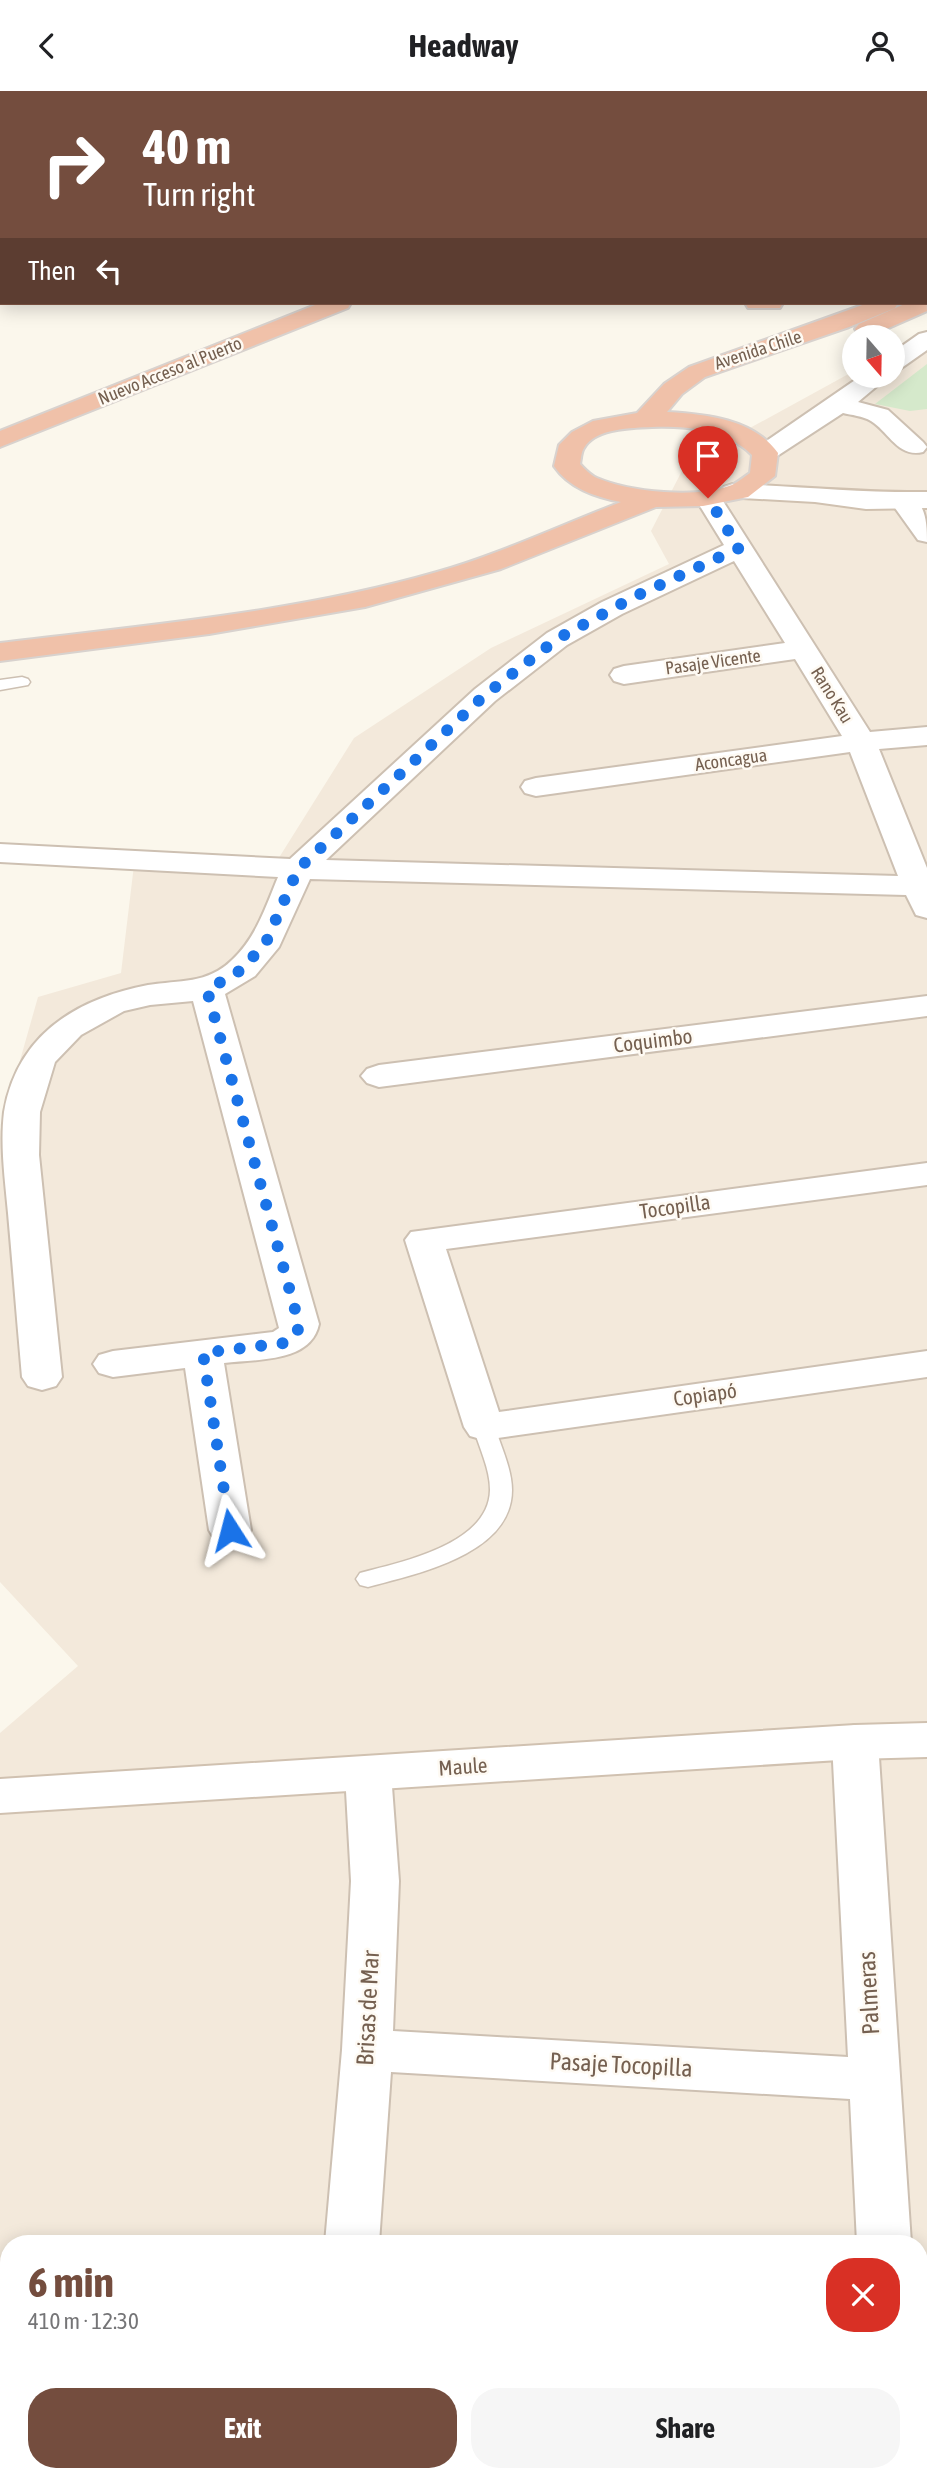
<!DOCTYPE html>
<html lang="en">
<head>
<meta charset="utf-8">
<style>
	body { margin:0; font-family:"Asap Condensed",sans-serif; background:#f6f6f6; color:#202124; height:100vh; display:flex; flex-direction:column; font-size:26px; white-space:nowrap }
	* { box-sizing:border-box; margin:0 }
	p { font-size:23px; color:#757577 }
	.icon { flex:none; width:38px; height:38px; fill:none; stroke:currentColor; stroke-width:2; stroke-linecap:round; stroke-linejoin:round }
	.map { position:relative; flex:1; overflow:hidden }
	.sheet { position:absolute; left:0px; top:2144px; width:928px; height:247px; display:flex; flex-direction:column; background:#fff; border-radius:28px 28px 0 0; box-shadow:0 4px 18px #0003 }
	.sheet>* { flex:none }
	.hud { position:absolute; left:0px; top:0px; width:928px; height:214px; box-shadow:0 4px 18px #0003; background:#744d3e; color:#fff; overflow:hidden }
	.needle { width:46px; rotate:160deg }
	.fabs { position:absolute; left:842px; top:234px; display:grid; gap:14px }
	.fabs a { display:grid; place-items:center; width:63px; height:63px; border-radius:50%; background:#fff; box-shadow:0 4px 18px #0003; font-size:35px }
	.pin { position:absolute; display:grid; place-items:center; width:60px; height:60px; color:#fff; margin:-72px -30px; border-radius:50% 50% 50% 0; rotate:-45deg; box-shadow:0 0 7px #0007 }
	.pin .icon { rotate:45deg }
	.me { position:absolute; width:77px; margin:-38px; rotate:351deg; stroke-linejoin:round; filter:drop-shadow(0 0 5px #0008) }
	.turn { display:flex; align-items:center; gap:24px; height:147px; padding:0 28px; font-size:32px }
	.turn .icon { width:91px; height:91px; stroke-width:2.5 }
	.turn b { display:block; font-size:49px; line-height:60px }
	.then { display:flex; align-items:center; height:66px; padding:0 28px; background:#0003; gap:14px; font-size:26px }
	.round { display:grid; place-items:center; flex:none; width:74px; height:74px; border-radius:28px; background:#f6f6f6 }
	.headline { display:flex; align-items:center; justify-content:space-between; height:119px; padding:0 28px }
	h1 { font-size:42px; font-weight:700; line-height:52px; color:#744d3e }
	.button { display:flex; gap:14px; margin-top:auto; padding:14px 28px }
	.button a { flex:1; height:80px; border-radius:28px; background:#744d3e; color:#fff; font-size:28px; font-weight:700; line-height:80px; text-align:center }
	.button a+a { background:#f6f6f6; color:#202124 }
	header { display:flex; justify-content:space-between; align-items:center; height:91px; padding:0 28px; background:#fff; font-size:32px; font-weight:700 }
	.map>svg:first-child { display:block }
	.residential { fill:#f3e9db; fill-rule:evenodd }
	.green { fill:#d5e9cb }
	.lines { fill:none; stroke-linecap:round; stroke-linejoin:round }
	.lane-casing { stroke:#cdc0b2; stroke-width:3 }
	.street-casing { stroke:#cdc0b2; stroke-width:4 }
	.secondary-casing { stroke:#d0c1b0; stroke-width:4 }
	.highway-casing { stroke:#d8d2ce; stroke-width:4 }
	.lane { fill:#fff; fill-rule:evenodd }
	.street { fill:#fff; fill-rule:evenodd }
	.secondary { fill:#fff; fill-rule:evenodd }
	.highway { fill:#f0c1a9; fill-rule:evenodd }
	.route { stroke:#1a73e8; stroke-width:12; stroke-dasharray:0 21.6 }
	.labels { text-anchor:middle; stroke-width:5; stroke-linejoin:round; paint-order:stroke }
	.far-street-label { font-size:18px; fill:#756050; stroke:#fefaf3 }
	.street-label { font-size:21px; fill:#756050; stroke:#fefaf3 }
	.near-street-label { font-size:24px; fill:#756050; stroke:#fefaf3 }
</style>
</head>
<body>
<header><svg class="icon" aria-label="back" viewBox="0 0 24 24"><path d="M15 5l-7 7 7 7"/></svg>Headway<svg class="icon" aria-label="person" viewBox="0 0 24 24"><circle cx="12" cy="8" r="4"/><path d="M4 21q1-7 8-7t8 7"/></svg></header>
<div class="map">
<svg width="927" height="2389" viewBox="0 0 927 2389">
	<rect width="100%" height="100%" fill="#fbf7ec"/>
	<path class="residential" d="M927,239V2389H0V1642L78,1575L0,1491V1040L38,906L121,882L134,774L270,781L354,647L491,557L669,473L651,440L686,372L854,280V285H892L893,258ZM9,2152H919V2382H9Z"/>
	<path class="green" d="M927,273V318L910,320L875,313Z"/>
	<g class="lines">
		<g class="lane-casing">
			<path id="lane" d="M22,586L28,588L30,591L28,594L0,599V589Z
				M484,1329L492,1331L495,1336C501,1356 512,1378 512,1399C512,1464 415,1483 368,1496L360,1494L356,1488L360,1482C400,1471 489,1454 490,1399C490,1378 479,1356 473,1336L476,1331Z"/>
		</g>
		<g class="street-casing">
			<path id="street" d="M927,241V259L900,278L892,280V262L919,243Z
				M861,285H889L858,311L888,319L923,351L927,356L923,361C898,367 889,341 871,330C863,325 851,324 843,322L774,367L765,370L756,367L752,362L756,357Z
				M708,399L717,402L721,407L870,641L927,636V654L879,658L927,777V827L916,824L906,804L310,788L279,856L255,885L225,903L319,1233C311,1272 256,1268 224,1272L251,1439L245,1449L230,1453L215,1449L209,1439L185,1277L113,1286L99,1282L93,1273L99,1264L113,1260L273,1241L279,1237L193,910L150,914L124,920L81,944L55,971L40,1021L39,1064L62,1286L56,1295L42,1299L28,1295L22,1286C17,1231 13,1177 8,1122C5,1089 0,1054 4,1021C17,944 76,908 148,894C179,889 208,893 232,869C256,847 266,815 278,786L0,771V753L290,768L475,598L547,542L602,511L724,454L695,407L699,402ZM734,470L785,552L624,575L614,578L610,584L614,590L624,593L795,568L842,645L536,687L525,690L521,696L525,702L536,705L850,661L898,785L326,769L495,610L567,554L622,523Z
				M903,402C926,408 927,431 927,451L918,449L890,410L894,404Z
				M927,905V925L379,996L367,992L361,985L367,978L379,974Z
				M927,1072V1094L446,1158L499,1321L927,1260V1286L484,1349L470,1345L464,1336L405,1149L411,1141Z
				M855,1634L871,1639L878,1651L911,2152H857L850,2008L391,1981L379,2152H325L342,1959L351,1790L345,1682L352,1670L368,1665L384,1670L391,1682L399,1790L393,1940L848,1966L832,1651L839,1639Z
				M919,2367L926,2389H868V2382H919Z
				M306,2382H364L363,2389H305Z"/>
		</g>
		<g class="secondary-casing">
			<path id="secondary" d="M733,393C798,395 862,402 927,401V417L866,418L815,411L724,406L720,401L724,396Z
				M927,1632V1666L855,1668L0,1722V1688L855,1634Z"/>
		</g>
		<g class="highway-casing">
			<path id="highway" d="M736,0H756V2H736Z
				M806,0H826L828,2H807Z
				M837,0H857L859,2H838Z
				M926,33H927V45H926Z
				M926,79H927V93H926Z
				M927,152V166L926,167V153Z
				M926,205L927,220L875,243H859L855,238L859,233L907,212H926Z
				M320,212H351L348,217L0,356V340Z
				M745,212H783L780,217H748Z
				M868,212H898L895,217L849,236L705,286L682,303L667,321C705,323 754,328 778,362L775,385L748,406L703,415L656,416L501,478L365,516L209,543L0,570V552C146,534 295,522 437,481C500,463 559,435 621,411C595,406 569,397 554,375L559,354L572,341L593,330L637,322L664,293L689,276ZM652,336C686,335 726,338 752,364L750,382C744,386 738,391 732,394C697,408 630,401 597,387C590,384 585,378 580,373C581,369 581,361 584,357C595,337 632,337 652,336Z"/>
		</g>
		<use href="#lane" class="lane"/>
		<use href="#street" class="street"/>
		<use href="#secondary" class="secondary"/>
		<use href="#highway" class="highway"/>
	</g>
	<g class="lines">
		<path class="route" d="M230,1439L203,1262L284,1252L297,1243L299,1233L207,899L243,878L267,849L298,778L485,604L557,548L636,505L739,457L708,407"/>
	</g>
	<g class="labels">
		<g class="far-street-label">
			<text transform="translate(758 259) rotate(-18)" y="6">Avenida Chile</text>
			<text transform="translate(170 280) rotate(-22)" y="6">Nuevo Acceso al Puerto</text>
			<text transform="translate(713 571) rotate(-8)" y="6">Pasaje Vicente</text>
			<text transform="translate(832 604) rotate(58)" y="6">Rano Kau</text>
			<text transform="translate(731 669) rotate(-8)" y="6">Aconcagua</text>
		</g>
		<g class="street-label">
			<text transform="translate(653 950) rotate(-7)" y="7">Coquimbo</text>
			<text transform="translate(675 1116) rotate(-8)" y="7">Tocopilla</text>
			<text transform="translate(705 1304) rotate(-8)" y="7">Copiapó</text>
			<text transform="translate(463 1676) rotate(-4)" y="7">Maule</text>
		</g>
		<g class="near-street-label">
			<text transform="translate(869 1902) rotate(-93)" y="8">Palmeras</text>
			<text transform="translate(368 1917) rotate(-87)" y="8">Brisas de Mar</text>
			<text transform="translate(621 1974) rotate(3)" y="8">Pasaje Tocopilla</text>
		</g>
	</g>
</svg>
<div class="fabs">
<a><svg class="needle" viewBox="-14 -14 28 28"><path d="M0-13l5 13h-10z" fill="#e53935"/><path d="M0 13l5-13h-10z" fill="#757577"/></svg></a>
</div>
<div class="pin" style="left:708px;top:407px;background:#d93025"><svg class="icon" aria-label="arrive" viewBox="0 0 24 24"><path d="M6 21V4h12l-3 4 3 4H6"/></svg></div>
<svg class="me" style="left:230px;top:1439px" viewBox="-20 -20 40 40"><path d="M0-17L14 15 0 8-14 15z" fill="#1a73e8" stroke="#fff" stroke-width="4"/></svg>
<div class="hud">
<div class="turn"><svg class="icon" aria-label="right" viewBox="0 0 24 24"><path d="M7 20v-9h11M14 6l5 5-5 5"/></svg><div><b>40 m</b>Turn right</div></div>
<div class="then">Then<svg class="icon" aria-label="left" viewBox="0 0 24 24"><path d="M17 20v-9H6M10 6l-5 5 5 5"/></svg></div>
</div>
<section class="sheet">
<div class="headline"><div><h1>6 min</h1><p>410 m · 12:30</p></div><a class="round" style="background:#d93025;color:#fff"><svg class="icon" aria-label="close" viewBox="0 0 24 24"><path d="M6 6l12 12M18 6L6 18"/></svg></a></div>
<div class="button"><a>Exit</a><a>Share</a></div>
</section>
</div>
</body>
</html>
